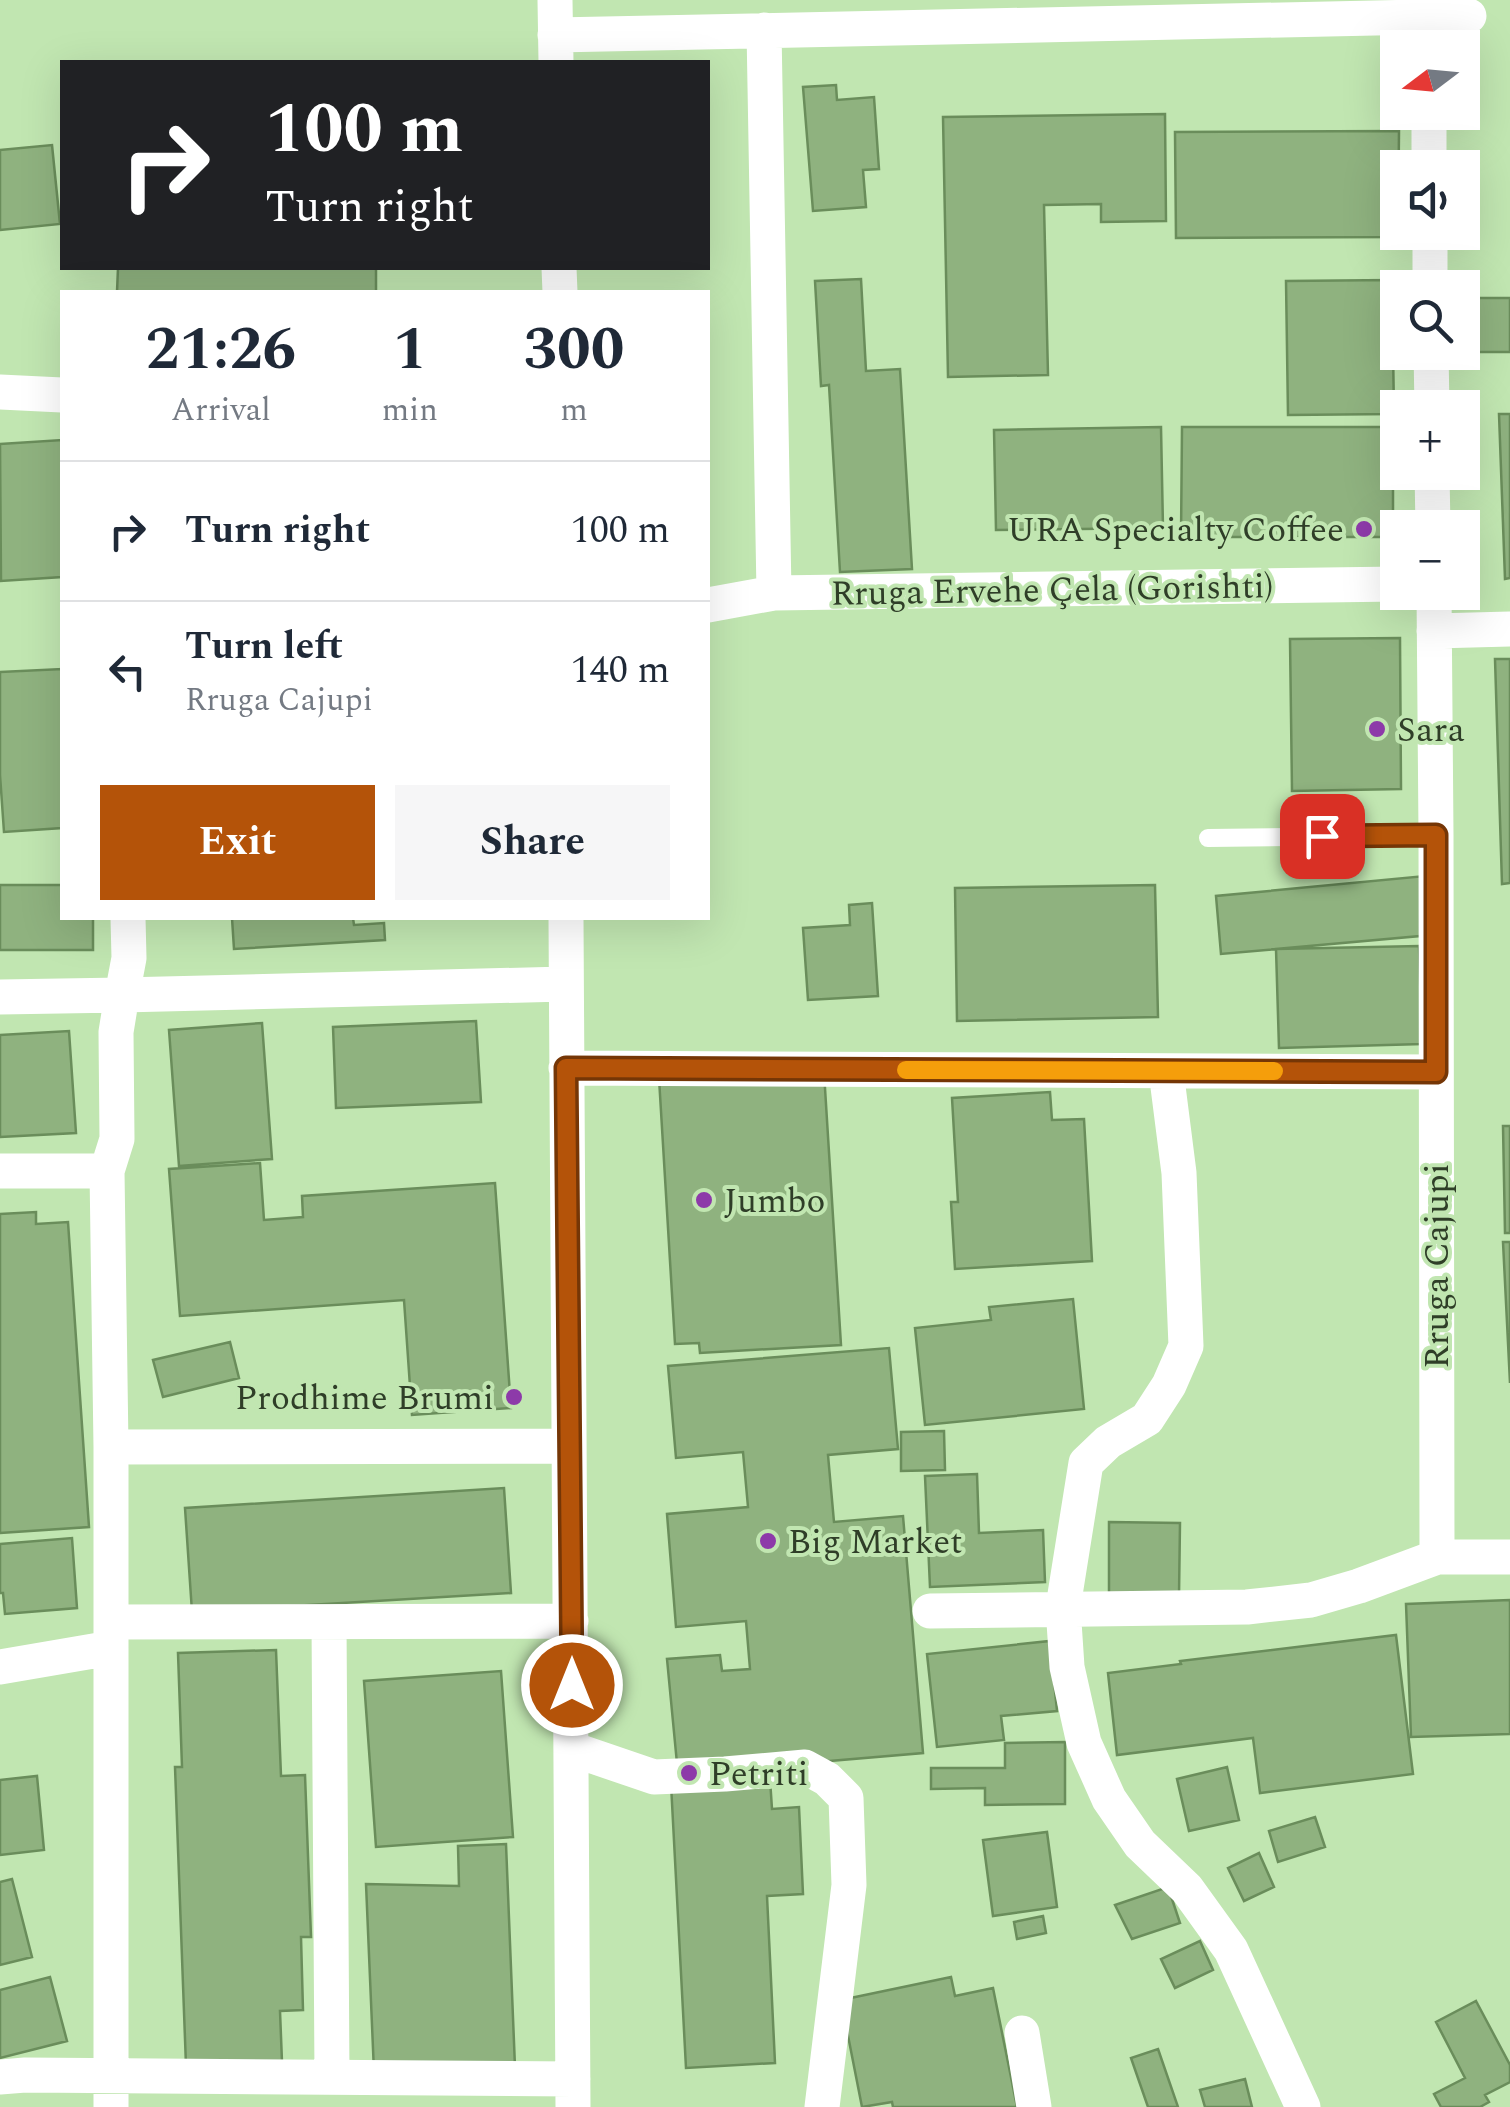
<!DOCTYPE html>
<html lang="en">
<head>
<meta charset="utf-8">
<style>
	body { margin:0; font-family:Spectral,serif; background:#f6f6f7; color:#1f2937; height:100vh; display:flex; flex-direction:column; font-size:38px; white-space:nowrap }
	* { box-sizing:border-box; margin:0 }
	p { font-size:32px; color:#747a83 }
	.icon { flex:none; width:55px; height:55px; fill:none; stroke:currentColor; stroke-width:2; stroke-linecap:round; stroke-linejoin:round }
	.map { position:relative; flex:1; overflow:hidden }
	.sheet { position:absolute; left:60px; top:290px; width:650px; height:630px; display:flex; flex-direction:column; background:#fff; border-radius:0px; box-shadow:0 10px 40px #0002 }
	.sheet>* { flex:none }
	.guide { position:absolute; left:60px; top:60px; width:650px; height:210px; border-radius:0px; box-shadow:0 10px 40px #0002; background:#202124; color:#fff; overflow:hidden }
	.needle { width:65px; rotate:254deg }
	.tools { position:absolute; left:1380px; top:30px; display:grid; gap:20px }
	.tools a { display:grid; place-items:center; width:100px; height:100px; border-radius:0px; background:#fff; box-shadow:0 10px 40px #0002; font-size:50px }
	.pin { position:absolute; display:grid; place-items:center; width:85px; height:85px; color:#fff; margin:-42px; border-radius:20px; box-shadow:0 5px 15px #0006 }
	.me { position:absolute; width:110px; margin:-55px; rotate:0deg; stroke-linejoin:round; filter:drop-shadow(0 0 8px #0008) }
	.turn { display:flex; align-items:center; gap:35px; height:210px; padding:0 40px; font-size:45px }
	.turn .icon { width:130px; height:130px; stroke-width:2.5 }
	.turn b { display:block; font-size:70px; line-height:85px }
	.eta { display:flex; justify-content:space-evenly; align-items:center; height:170px; text-align:center }
	.eta b { font-size:60px; font-weight:700; line-height:70px }
	.cta { display:flex; gap:20px; margin-top:auto; padding:20px 40px }
	.cta a { flex:1; height:115px; border-radius:0px; background:#b45309; color:#fff; font-size:40px; font-weight:700; line-height:115px; text-align:center }
	.cta a+a { background:#f6f6f7; color:#1f2937 }
	ul { padding:0; list-style:none }
	li { display:flex; align-items:center; gap:30px; height:140px; padding:0 40px; border-top:2px solid #e0e1e3 }
	li div { flex:1 }
	li b { display:block; font-size:38px }
	li em { font-style:normal }
	.map>svg:first-child { display:block }
	.building { fill:#8fb27f; stroke:#6a8d5b; stroke-width:2.5 }
	.lines { fill:none; stroke-linecap:round; stroke-linejoin:round }
	.service { stroke:#fff; stroke-width:18 }
	.minor { stroke:#fff; stroke-width:35 }
	.route-casing { stroke:#753606; stroke-width:25 }
	.route { stroke:#b45309; stroke-width:18 }
	.slow { stroke:#f59e0b; stroke-width:18 }
	.poi-dot { fill:#8d3aa9; stroke:#c1e6b1; stroke-width:4 }
	.labels { text-anchor:middle; stroke-width:8; stroke-linejoin:round; paint-order:stroke }
	.poi-label { font-size:35px; fill:#2f3e28; stroke:#c1e6b1; text-anchor:start }
	.street-label { font-size:35px; fill:#2f3e28; stroke:#c1e6b1 }
</style>
</head>
<body>
<div class="map">
<svg width="1510" height="2107" viewBox="0 0 1510 2107">
	<rect width="100%" height="100%" fill="#c1e6b1"/>
	<path class="building" d="M836,85L837,100L874,97L879,169L863,170L866,207L813,211L803,87Z
		M1165,114L1166,221L1101,222V204L1044,205L1048,375L948,377L943,117Z
		M1399,131L1398,232H1400V237L1176,238L1175,132Z
		M52,145L60,224L0,230V150Z
		M118,268H376V292H117Z
		M861,279L866,371L900,369L912,569L840,572L829,385L821,386L815,281Z
		M1392,280L1394,414L1288,415L1286,281Z
		M1471,298H1510V352H1471Z
		M1499,414H1510V578L1505,579Z
		M1161,427L1163,528L996,530L994,430Z
		M1182,427H1393V537H1181Z
		M62,440V577L1,581L0,444Z
		M1400,638L1401,789L1292,791L1290,639Z
		M1495,659H1510V883L1502,884Z
		M62,669V828L4,832L0,775V672Z
		M1425,876L1431,935L1221,954L1216,896Z
		M0,885H62V918H93V950H0Z
		M1155,885L1158,1017L957,1021L955,888Z
		M872,903L878,996L808,1000L803,928L850,925L849,905Z
		M232,918H353L354,925L384,923L385,940L234,949Z
		M1419,946L1422,1044L1279,1048L1276,949Z
		M476,1021L481,1102L336,1108L333,1027Z
		M262,1023L272,1159L179,1166L169,1030Z
		M69,1031L76,1133L0,1137V1035Z
		M824,1072L841,1345L700,1353L699,1343L675,1344L659,1078Z
		M1050,1092L1052,1120L1084,1119L1092,1261L955,1269L951,1202H958L952,1098Z
		M1503,1126H1510V1233H1505Z
		M260,1163L264,1220L303,1217L302,1196L495,1183L511,1408L412,1415L404,1300L180,1316L169,1169Z
		M36,1212V1224L68,1222L89,1527L0,1533V1214Z
		M1503,1242H1510V1383Z
		M1073,1299L1084,1409L925,1425L915,1328L991,1320L989,1307Z
		M230,1342L239,1378L163,1397L153,1360Z
		M889,1348L898,1449L828,1455L834,1522L903,1516L923,1753L678,1774L667,1659L720,1655L722,1671L750,1669L746,1621L676,1627L667,1514L748,1507L743,1452L676,1458L668,1366Z
		M944,1431L945,1470L901,1471V1432Z
		M977,1474L979,1533L1043,1530L1045,1582L930,1587L925,1476Z
		M504,1488L511,1593L192,1612L185,1508Z
		M1109,1522L1180,1523L1179,1596L1109,1595Z
		M72,1538L77,1608L5,1614L3,1593H0V1544Z
		M1510,1600V1734L1411,1737L1406,1604Z
		M1396,1635L1413,1774L1260,1793L1253,1738L1117,1755L1108,1673L1181,1664L1180,1661Z
		M1050,1641L1057,1711L1001,1716L1004,1740L937,1747L927,1654Z
		M276,1650L281,1776L305,1775L311,1937H301L303,2010L280,2011L282,2062L186,2066L175,1767H182L178,1653Z
		M501,1671L513,1837L376,1847L364,1681Z
		M1065,1742V1804L985,1805V1788L931,1789V1768H1005V1743Z
		M1227,1767L1239,1820L1189,1831L1177,1779Z
		M37,1776L44,1850L0,1855V1780Z
		M770,1779L772,1809L799,1807L803,1894L767,1896L775,2063L686,2068L671,1784Z
		M1315,1817L1325,1847L1278,1862L1269,1831Z
		M1047,1832L1057,1907L993,1916L983,1840Z
		M506,1844L515,2067L374,2072L366,1884L459,1886L458,1846Z
		M1259,1853L1274,1887L1244,1901L1228,1868Z
		M12,1879L32,1957L0,1965V1882Z
		M1168,1887L1180,1923L1132,1939L1115,1905Z
		M1043,1916L1046,1933L1017,1939L1014,1922Z
		M1200,1941L1213,1970L1175,1988L1161,1959Z
		M50,1977L67,2041L0,2058V1990Z
		M951,1977L955,1996L993,1988L1017,2107H893L892,2102L862,2107L841,2000Z
		M1476,2001L1510,2065V2082L1485,2095L1489,2102L1480,2107H1441L1434,2094L1465,2078L1436,2022Z
		M1158,2049L1178,2107H1148L1131,2058Z
		M1245,2079L1252,2107H1205L1200,2090Z"/>
	<g class="lines">
		<path class="service" d="M1208,838L1436,835"/>
		<path class="minor" d="M555,0L556,62
			M764,30L774,593
			M555,35L1469,16
			M1429,112V168
			M1430,232V288
			M559,268L560,292
			M1431,352L1432,408
			M0,392L62,395
			M1432,472L1433,528
			M708,605L774,593L1398,584
			M1434,631L1510,629
			M566,918L573,2107
			M0,997L122,995L129,958L128,918
			M566,1068L1436,1072
			M1166,1071L1179,1173L1186,1346L1169,1385L1147,1419L1108,1442L1086,1463L1063,1607L1067,1667L1084,1743L1109,1799L1140,1844L1187,1889L1231,1950L1303,2107
			M0,1171H107L111,1447V1648L0,1667
			M107,1171L117,1139L116,1032L122,995L565,984
			M111,1447L569,1446
			M1437,1557H1510
			M930,1611L1247,1607L1311,1600L1359,1586L1437,1557L1436,835L1434,592
			M111,1622L571,1621
			M329,1622L332,2077
			M572,1749L654,1777L725,1774L805,1767L827,1779L846,1798L849,1885L822,2107
			M1022,2033L1034,2107
			M0,2077L25,2075L573,2079
			M111,2107V1648"/>
	</g>
	<g class="lines">
		<g class="route-casing">
			<path id="route" d="M572,1685L566,1068L1436,1072V835L1322,836"/>
		</g>
		<use href="#route" class="route"/>
		<path class="slow" d="M906,1070L1274,1071"/>
	</g>
	<g class="poi-dot">
		<circle cx="1364" cy="529" r="10"/>
		<circle cx="1377" cy="729" r="10"/>
		<circle cx="704" cy="1200" r="10"/>
		<circle cx="514" cy="1397" r="10"/>
		<circle cx="768" cy="1541" r="10"/>
		<circle cx="689" cy="1773" r="10"/>
	</g>
	<g class="labels">
		<g class="poi-label">
			<text x="1344" y="541" text-anchor="end">URA Specialty Coffee</text>
			<text x="1397" y="741">Sara</text>
			<text x="724" y="1212">Jumbo</text>
			<text x="494" y="1409" text-anchor="end">Prodhime Brumi</text>
			<text x="788" y="1553">Big Market</text>
			<text x="709" y="1785">Petriti</text>
		</g>
		<g class="street-label">
			<text transform="translate(1052 589) rotate(-1)" y="12">Rruga Ervehe Çela (Gorishti)</text>
			<text transform="translate(1436 1266) rotate(-90)" y="12">Rruga Cajupi</text>
		</g>
	</g>
</svg>
<div class="tools">
<a><svg class="needle" viewBox="-14 -14 28 28"><path d="M0-13l5 13h-10z" fill="#e53935"/><path d="M0 13l5-13h-10z" fill="#747a83"/></svg></a>
<a><svg class="icon" aria-label="sound" viewBox="0 0 24 24"><path d="M4 9h4l5-4v14l-5-4H4zM17 9q2 3 0 6"/></svg></a>
<a><svg class="icon" aria-label="search" viewBox="0 0 24 24"><circle cx="10" cy="10" r="6"/><path d="M15 15l6 6"/></svg></a>
<a>+</a>
<a>−</a>
</div>
<div class="pin" style="left:1322px;top:836px;background:#d93025"><svg class="icon" aria-label="arrive" viewBox="0 0 24 24"><path d="M6 21V4h12l-3 4 3 4H6"/></svg></div>
<svg class="me" style="left:572px;top:1685px" viewBox="-20 -20 40 40"><circle r="17" fill="#b45309" stroke="#fff" stroke-width="3"/><path d="M0-11L8 9 0 5-8 9z" fill="#fff"/></svg>
<div class="guide">
<div class="turn"><svg class="icon" aria-label="right" viewBox="0 0 24 24"><path d="M7 20v-9h11M14 6l5 5-5 5"/></svg><div><b>100 m</b>Turn right</div></div>
</div>
<section class="sheet">
<div class="eta">
<div><b>21:26</b><p>Arrival</p></div>
<div><b>1</b><p>min</p></div>
<div><b>300</b><p>m</p></div>
</div>
<ul>
<li><svg class="icon" aria-label="right" viewBox="0 0 24 24"><path d="M7 20v-9h11M14 6l5 5-5 5"/></svg><div><b>Turn right</b></div><em>100 m</em></li>
<li><svg class="icon" aria-label="left" viewBox="0 0 24 24"><path d="M17 20v-9H6M10 6l-5 5 5 5"/></svg><div><b>Turn left</b><p>Rruga Cajupi</p></div><em>140 m</em></li>
</ul>
<div class="cta"><a>Exit</a><a>Share</a></div>
</section>
</div>
</body>
</html>
